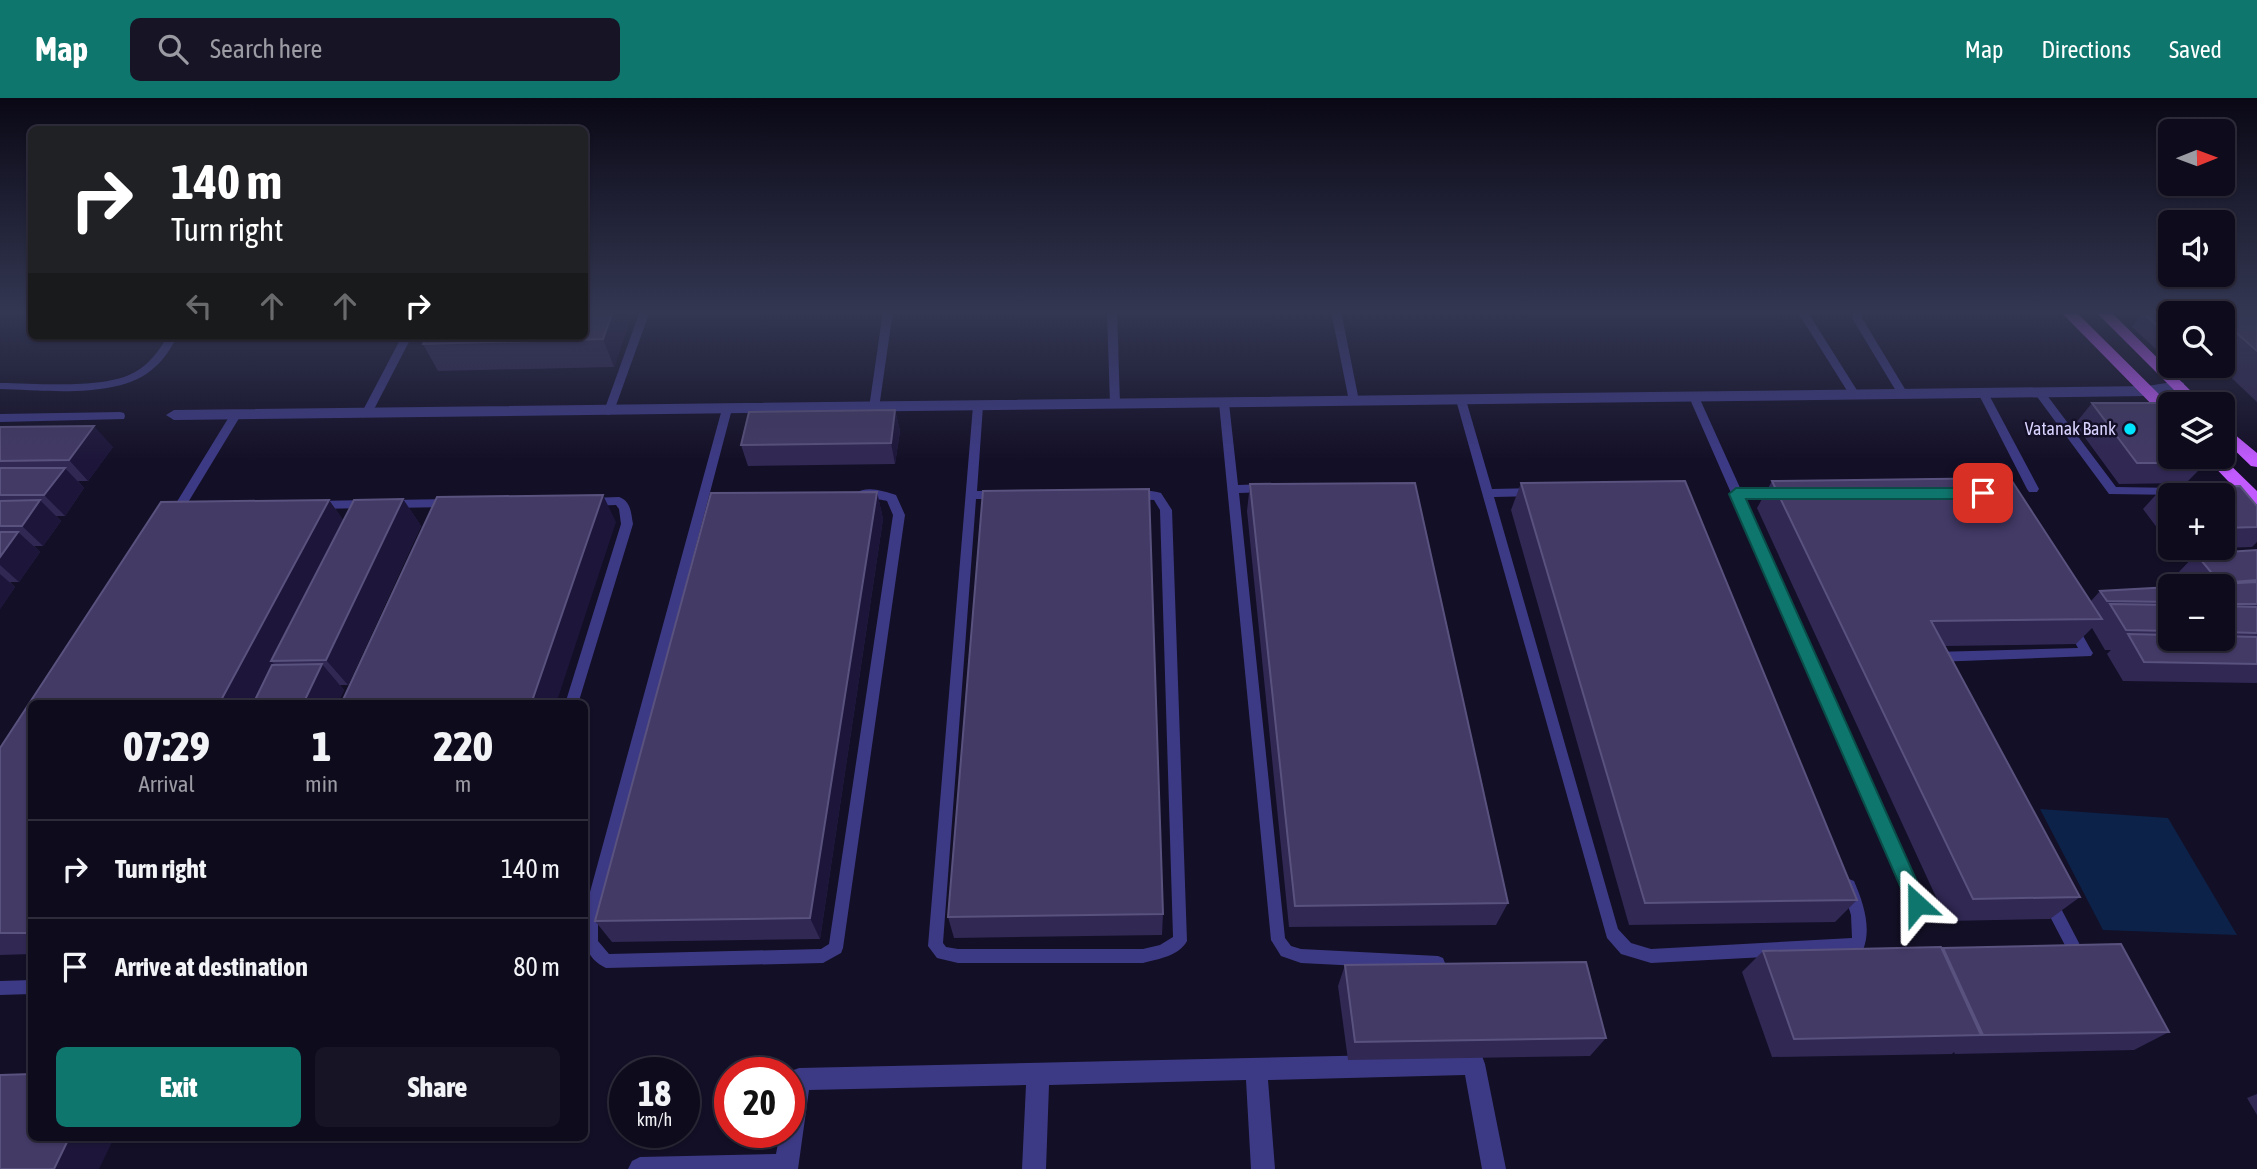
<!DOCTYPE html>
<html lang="en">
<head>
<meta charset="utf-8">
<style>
	body { margin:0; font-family:"Asap Condensed",sans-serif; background:#171425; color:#f1f3f6; height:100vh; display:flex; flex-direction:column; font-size:26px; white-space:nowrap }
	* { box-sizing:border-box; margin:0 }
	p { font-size:23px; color:#9b9ba3 }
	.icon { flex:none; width:38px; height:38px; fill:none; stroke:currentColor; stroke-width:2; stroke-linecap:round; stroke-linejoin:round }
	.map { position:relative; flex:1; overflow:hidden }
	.side { position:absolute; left:28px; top:602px; width:560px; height:441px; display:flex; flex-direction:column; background:#0e0b1c; border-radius:10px; box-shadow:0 2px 5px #0004,0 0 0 2px #2e2b3b }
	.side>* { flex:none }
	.top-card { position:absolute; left:28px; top:28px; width:560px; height:214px; border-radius:10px; box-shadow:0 2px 5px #0004,0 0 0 2px #2e2b3b; background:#202124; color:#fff; overflow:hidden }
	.needle { width:46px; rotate:89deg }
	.controls { position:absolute; left:2158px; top:21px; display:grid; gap:14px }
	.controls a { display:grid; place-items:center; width:77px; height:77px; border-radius:10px; background:#0e0b1c; box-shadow:0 2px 5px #0004,0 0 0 2px #2e2b3b; font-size:35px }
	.speed { position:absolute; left:609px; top:959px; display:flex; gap:14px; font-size:35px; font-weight:700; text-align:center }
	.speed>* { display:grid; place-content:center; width:91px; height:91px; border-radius:50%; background:#0e0b1c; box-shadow:0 2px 5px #0004,0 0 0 2px #2e2b3b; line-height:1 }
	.speed small { font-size:18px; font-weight:400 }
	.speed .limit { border:10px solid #d22; background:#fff; color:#111 }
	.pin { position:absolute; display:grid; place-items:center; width:60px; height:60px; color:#fff; margin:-30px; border-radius:14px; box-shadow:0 4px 10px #0006 }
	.me { position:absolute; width:77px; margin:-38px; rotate:336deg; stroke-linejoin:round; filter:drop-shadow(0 0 5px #0008) }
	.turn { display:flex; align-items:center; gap:24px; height:147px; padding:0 28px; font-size:32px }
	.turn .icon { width:91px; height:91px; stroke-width:2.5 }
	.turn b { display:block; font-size:49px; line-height:60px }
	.lanes { display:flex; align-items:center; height:66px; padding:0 28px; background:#0003; justify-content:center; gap:35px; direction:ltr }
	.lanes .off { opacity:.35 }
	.eta { display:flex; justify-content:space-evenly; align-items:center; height:119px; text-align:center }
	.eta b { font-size:42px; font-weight:800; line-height:49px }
	.button { display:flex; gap:14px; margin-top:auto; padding:14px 28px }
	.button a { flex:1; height:80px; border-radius:10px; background:#0f766e; color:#fff; font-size:28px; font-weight:800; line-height:80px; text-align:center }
	.button a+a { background:#171425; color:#f1f3f6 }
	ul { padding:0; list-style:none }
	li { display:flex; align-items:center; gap:21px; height:98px; padding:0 28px; border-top:2px solid #2e2b3b }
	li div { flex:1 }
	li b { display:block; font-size:26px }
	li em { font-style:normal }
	header { display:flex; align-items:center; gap:42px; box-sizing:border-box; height:98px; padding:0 35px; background:#0f766e; color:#fff }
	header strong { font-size:33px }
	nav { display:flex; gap:38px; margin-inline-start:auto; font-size:24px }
	.search { width:490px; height:63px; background:#171425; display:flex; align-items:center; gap:18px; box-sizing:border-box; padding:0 24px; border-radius:10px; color:#9b9ba3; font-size:26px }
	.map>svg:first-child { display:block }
	.water { fill:#0c2248 }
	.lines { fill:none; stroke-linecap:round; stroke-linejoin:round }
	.service { fill:#3d3a85; fill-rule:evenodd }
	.minor { fill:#3d3a85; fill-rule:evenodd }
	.primary { fill:#c25bff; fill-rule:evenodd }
	.wall { fill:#312854 }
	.shaded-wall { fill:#1d163a }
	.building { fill:#433a66; stroke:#5a527e; stroke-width:2 }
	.route { fill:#0f766e; stroke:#0a4d48; stroke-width:2 }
	.poi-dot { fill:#00e5ff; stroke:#130f26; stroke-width:2.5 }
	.labels { text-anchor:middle; stroke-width:5; stroke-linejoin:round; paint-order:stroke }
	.poi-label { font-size:18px; fill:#d9d4ff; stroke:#130f26; text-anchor:end }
</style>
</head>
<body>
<header>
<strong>Map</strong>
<div class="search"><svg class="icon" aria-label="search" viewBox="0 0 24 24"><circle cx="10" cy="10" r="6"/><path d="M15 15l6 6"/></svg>Search here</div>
<nav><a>Map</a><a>Directions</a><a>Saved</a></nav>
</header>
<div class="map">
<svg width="2257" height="1071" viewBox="0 0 2257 1071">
	<rect width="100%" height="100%" fill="#130f26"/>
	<path class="water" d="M2040,711L2168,720L2237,837L2103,832Z"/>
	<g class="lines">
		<path class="service" d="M640,213H650L614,313L609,317L605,316L604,313Z
			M883,213H893L879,310L874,314L869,310Z
			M1107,213H1117L1120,306L1115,310L1110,306Z
			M1331,213H1341L1359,303L1354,307L1349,303Z
			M1797,213H1807L1860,297L1859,299H1851Z
			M1853,213H1863L1862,220L1908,296L1907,298H1899L1852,220Z
			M168,238H178C171,249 165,261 155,269C121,302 44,292 0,291V285C37,285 104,292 135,274C150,266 159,252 168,238Z
			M402,238H412L370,319H362L361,316Z
			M2039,291L2043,292L2116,389L2175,390L2181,394L2179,397L2109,396L2035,296L2034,294Z
			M1983,292L1988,295L2039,391L2037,394H2029L2027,391L1978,295Z
			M1694,296L1699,299L1741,392L1782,391L1788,395L1782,399L1744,400L1925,806L1923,811L1918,813L1913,811L1911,806L1689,299Z
			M1461,299L1466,302L1492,391L1531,390L1537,394L1531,398L1494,399L1618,831L1631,845L1651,851L1852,840L1851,817L1842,788L1844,783L1849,781L1854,783C1863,804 1872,830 1863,852L1858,854L1651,865L1621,856L1607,840L1456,302Z
			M1224,301L1229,305L1238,387L1267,386L1273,390L1267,394L1239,395L1285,840L1291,848L1301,851L1438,858L1443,860L1445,865L1443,870L1438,872L1301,865L1281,858L1271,842L1219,305Z
			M978,304L983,308L977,393H997L1003,397L997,401H976L943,845L946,849L958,851H1143L1160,847L1173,839L1160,412L1154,402L1135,401L1129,397C1136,390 1152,393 1161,395L1172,412L1187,843C1179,858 1158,861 1143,865H958L937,860L928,848L973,308Z
			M727,307L732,311L598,819V843L609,856L821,851L829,846L893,417L887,403C878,400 862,403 855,396C866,387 883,393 896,397L905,417L843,850L841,855L823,865L606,870C582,859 584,838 584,816L722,311Z
			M236,313L241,317L178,421H170L168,418L170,415L232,314Z
			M120,314L124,315L125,318L124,321L0,324V316Z
			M619,399C631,403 631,415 633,426L578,606H565L621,426L619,411L616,407L590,408L584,404L590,400Z
			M449,401L455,405L449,409L390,410L384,406L390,402Z
			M368,402L374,406L368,410L317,411L311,407L317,403Z
			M2073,525L2077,527L2091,552L2093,555L2091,558L1935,564L1931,563L1929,559L1931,555L1935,554L2078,550L2067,530L2069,527Z
			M2049,795L2054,797L2079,845L2081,850L2079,855L2074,857L2069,855L2044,807L2042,802L2044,797Z
			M32,882V896L0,897V883Z"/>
		<path class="minor" d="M2179,283L2184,285V291L2147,298L174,322L166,317L174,312L2147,288Z
			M1474,955L1482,958L1485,966L1506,1071H1482L1465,977L1268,982L1275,1071H1251L1246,982L1049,987L1046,1071H1022L1026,987L809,992L798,1071H628L632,1063L640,1059L776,1056L780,1034H789V977L791,973L799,970Z"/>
		<path class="primary" d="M2060,213H2075L2170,307V321L2165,320Z
			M2095,213H2110L2204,306H2188Z
			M2222,326L2257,355V369L2251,368L2222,340Z
			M2205,359H2222L2257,393V409L2251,407Z"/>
	</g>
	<path class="wall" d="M584,213H631L632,216L614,269L438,273L423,246Z
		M2131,213H2257V304L2219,268H2222V215H2170V264L2132,229L2139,220Z
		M2174,268H2210L2179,272Z
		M2092,305L2206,365L2186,385L2119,386L2075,326Z
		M895,312L900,333L895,366L748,368L741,347Z
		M0,329L113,349L88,383H78L84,390L65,418H56L61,423L43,448H34L40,454L19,484H10L15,489L0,511Z
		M1772,383L2091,503L2100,493L2170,489V541H2222V488H2185L2176,477L2196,456L2257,452V585L2123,583L2107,556L2111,552H2105L2092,530L2076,546L1944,548L2080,799L2050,821L1947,823L1757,410Z
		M1521,385L1857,802L1835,824L1629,827L1511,412Z
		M1250,386L1508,805L1496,827L1289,829L1247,413Z
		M2240,388L2257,408V444L2252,449L2222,450V397H2170V447L2143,411L2162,390Z
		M877,394L883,421L820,841L612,844L595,823Z
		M403,401L421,428L348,587H340L344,592L337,606H32V856L0,857V650L161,404L329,402L343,422L354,402Z
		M2172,450H2215L2173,451Z
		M1163,816L1162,837L954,840L948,819Z
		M1943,850L2169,934L2134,952L1955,956L1954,954L1952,956L1772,959L1742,874L1763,853L1941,851Z
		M1345,867L1606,940L1590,958L1348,962L1338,888Z
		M2257,996V1017L2247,1000Z"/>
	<path class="shaded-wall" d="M613,213H631L632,216L614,269L603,241Z
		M895,312L900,333L895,366L891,345Z
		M94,328L113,349L88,383L69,362Z
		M65,370L84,390L65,418L44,397Z
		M877,394L883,421L820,841L810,820Z
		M603,397L616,424L556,606H531Z
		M403,401L421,428L348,587L326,562Z
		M40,402L61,423L43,448L22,428Z
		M329,402L348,429L271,563L277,569L258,606H219Z
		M18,434L40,454L19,484L0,467V459Z
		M0,476L15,489L0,511Z
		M322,566L344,592L337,606H303Z
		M69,1040H114L99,1071H54Z"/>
	<path class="building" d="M584,213H613L603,241L423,246L427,238H584Z
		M2158,213H2180L2183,215H2170V240L2143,215Z
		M2213,213H2257V253L2222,222V215H2216Z
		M2092,305H2158L2170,319V359H2201L2206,365H2137Z
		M895,312L891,345L741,347L749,314Z
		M94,328L69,362L0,363V329Z
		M0,370H65L44,397H0Z
		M2010,380L2102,521L1931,523L2080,799L1973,801L1772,383Z
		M1685,383L1857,802L1645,805L1521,385Z
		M1415,385L1508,805L1295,808L1250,386Z
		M2240,388L2257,408V429L2222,430V397H2170V400L2162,390Z
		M1149,391L1163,816L948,819L983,393Z
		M877,394L810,820L595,823L711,395Z
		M603,397L531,606H341L437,399Z
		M403,401L326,562L271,563L354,402Z
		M40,402L22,428H0V403Z
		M329,402L219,606H32V835H0V650L161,404Z
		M0,434H18L0,459Z
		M2257,452V482L2220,485L2196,456Z
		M2257,484V506H2222V488H2184Z
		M2170,489V504L2107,503L2100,493Z
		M2110,506L2170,507V533L2126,532Z
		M2222,508L2257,509V535L2222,534Z
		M2128,536L2170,537V541H2222V538L2257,539V566L2144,564Z
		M322,566L303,606H253L272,567Z
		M2121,846L2169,934L1983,937L1943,850Z
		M1941,849L1981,937L1794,941L1763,853Z
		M1586,864L1606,940L1355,944L1345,867Z
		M32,976V1040H69L54,1071H0V977Z"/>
	<linearGradient id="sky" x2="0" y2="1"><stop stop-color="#0a0815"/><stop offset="0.59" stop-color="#333752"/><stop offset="1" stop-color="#333752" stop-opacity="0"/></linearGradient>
	<rect width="2257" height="363" fill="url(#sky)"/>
	<path class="route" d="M1736,390H1983L1990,395L1983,401H1746L1927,806L1924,812L1917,815L1911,812L1908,806L1729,396Z"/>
	<circle class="poi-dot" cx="2130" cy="331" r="7"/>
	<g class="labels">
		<g class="poi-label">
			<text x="2116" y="337">Vatanak Bank</text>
		</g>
	</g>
</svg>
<div class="controls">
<a><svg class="needle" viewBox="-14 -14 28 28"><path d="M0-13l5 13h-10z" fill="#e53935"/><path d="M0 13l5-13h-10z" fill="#9b9ba3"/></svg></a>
<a><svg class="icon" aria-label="sound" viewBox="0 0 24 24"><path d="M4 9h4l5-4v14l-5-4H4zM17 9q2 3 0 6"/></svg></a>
<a><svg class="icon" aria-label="search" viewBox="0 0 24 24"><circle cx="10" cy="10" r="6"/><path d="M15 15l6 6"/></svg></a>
<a><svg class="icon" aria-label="layers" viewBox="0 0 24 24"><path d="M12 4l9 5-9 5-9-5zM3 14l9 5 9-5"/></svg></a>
<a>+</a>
<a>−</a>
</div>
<div class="speed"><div>18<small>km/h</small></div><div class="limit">20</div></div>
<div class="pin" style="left:1983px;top:395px;background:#d93025"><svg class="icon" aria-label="arrive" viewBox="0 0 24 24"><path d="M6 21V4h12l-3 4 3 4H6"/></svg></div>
<svg class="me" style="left:1917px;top:806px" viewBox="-20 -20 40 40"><path d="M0-17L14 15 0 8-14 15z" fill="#0f766e" stroke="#fff" stroke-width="4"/></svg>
<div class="top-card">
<div class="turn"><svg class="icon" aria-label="right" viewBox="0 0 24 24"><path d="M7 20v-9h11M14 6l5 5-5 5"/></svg><div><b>140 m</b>Turn right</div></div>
<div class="lanes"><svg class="icon off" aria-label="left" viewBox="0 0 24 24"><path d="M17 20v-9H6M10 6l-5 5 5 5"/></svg><svg class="icon off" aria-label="ahead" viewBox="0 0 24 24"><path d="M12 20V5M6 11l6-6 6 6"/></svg><svg class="icon off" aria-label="ahead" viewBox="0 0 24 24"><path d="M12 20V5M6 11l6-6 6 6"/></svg><svg class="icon" aria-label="right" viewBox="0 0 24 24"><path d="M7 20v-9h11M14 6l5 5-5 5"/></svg></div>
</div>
<section class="side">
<div class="eta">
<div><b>07:29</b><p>Arrival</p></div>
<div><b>1</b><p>min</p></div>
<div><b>220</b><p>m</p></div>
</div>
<ul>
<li><svg class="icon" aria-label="right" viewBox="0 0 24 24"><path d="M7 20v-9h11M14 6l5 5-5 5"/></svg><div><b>Turn right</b></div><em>140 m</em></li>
<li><svg class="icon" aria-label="arrive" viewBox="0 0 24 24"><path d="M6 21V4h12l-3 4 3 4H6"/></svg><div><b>Arrive at destination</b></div><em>80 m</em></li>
</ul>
<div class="button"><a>Exit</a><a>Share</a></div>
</section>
</div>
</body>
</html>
